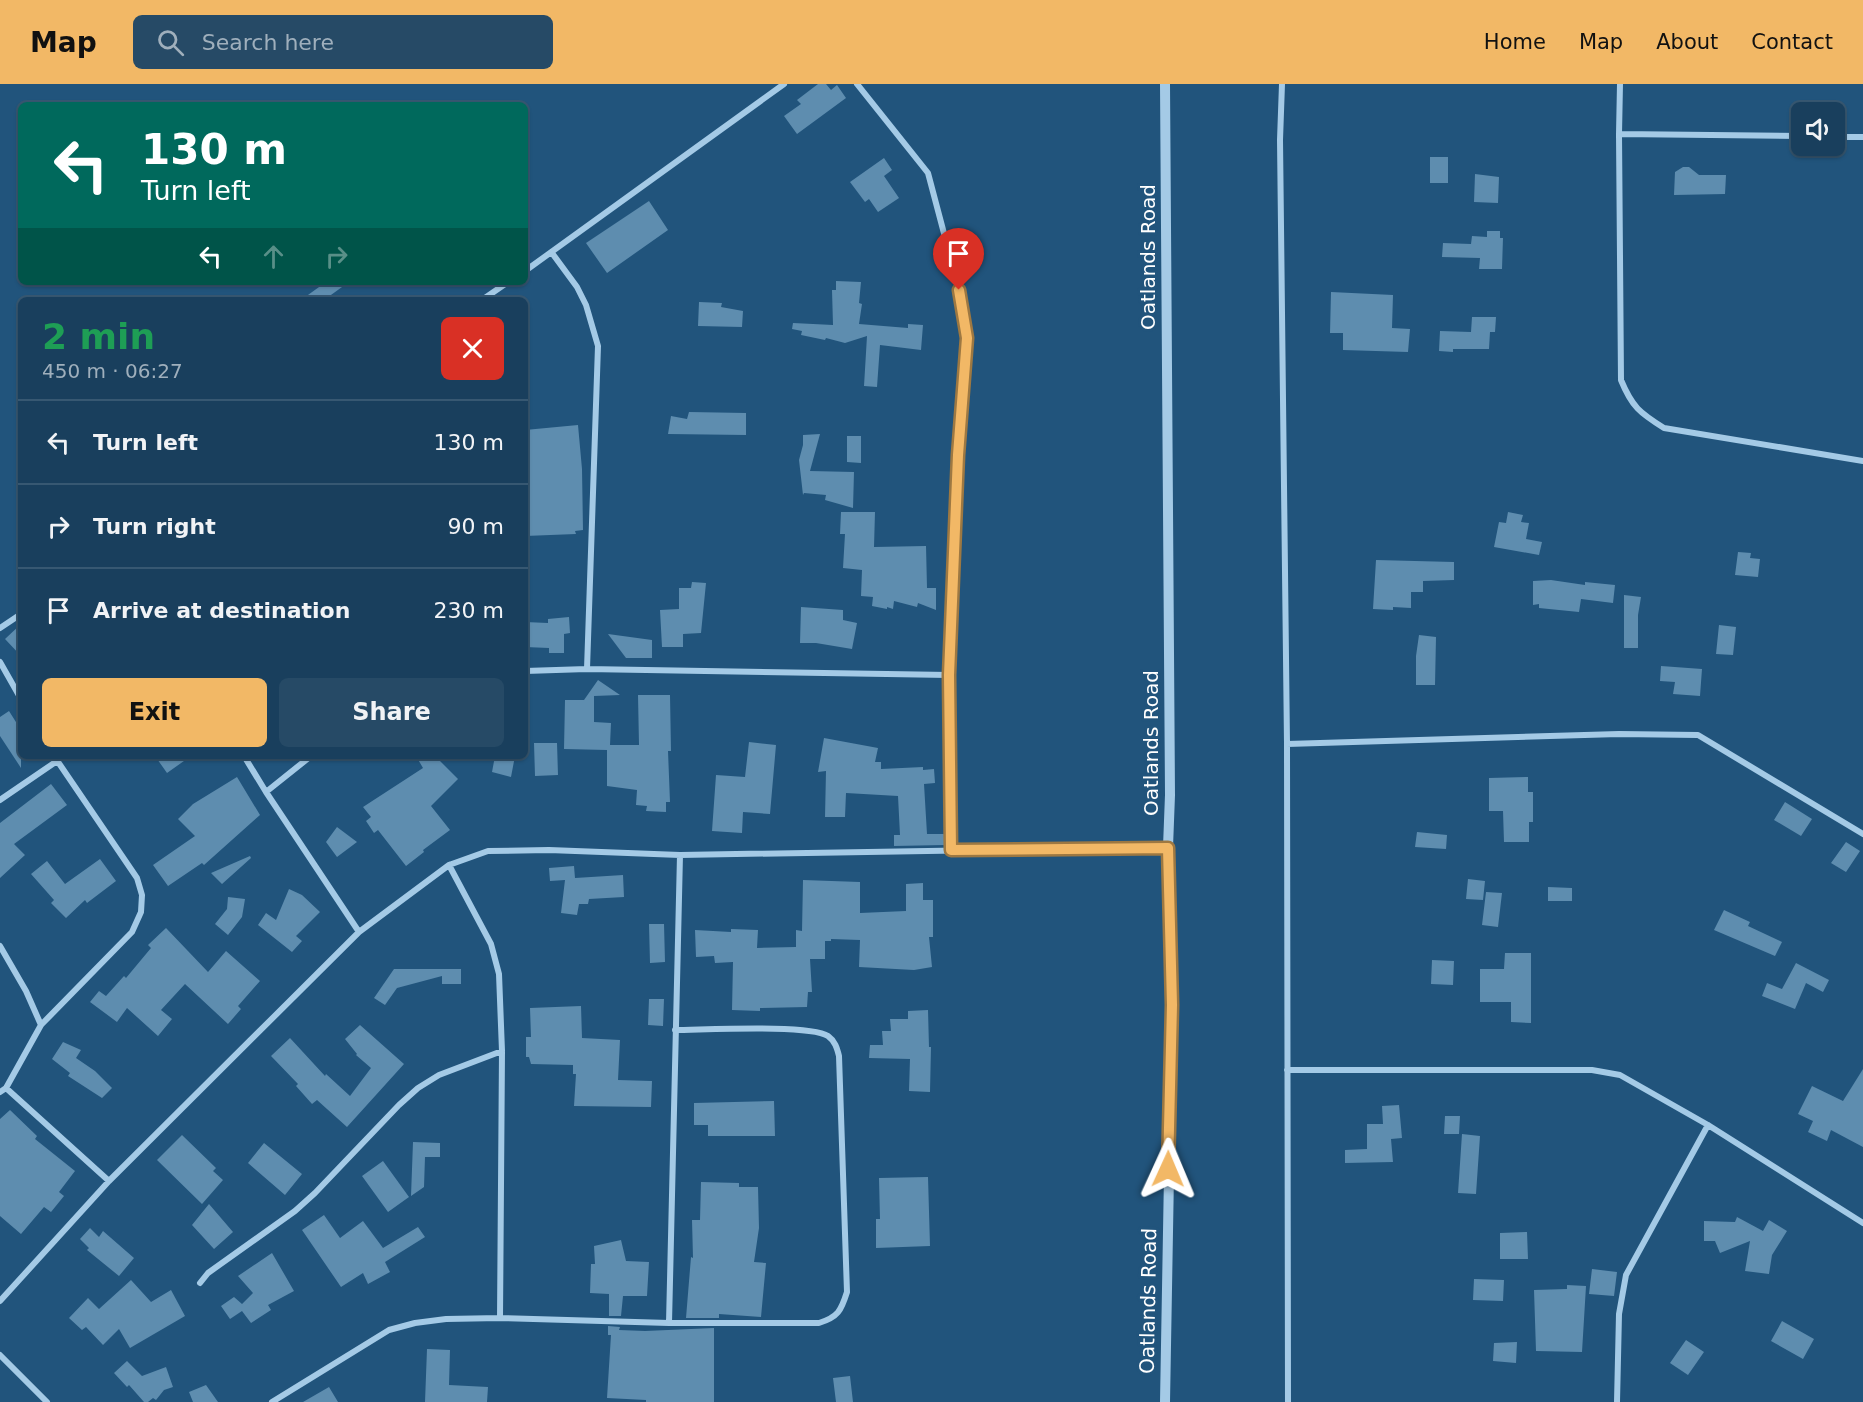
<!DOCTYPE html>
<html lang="en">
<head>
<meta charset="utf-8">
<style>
	body { margin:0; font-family:"DejaVu Sans",sans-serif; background:#264a66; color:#f1f3f6; height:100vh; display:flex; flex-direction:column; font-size:22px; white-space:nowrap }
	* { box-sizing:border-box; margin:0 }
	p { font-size:20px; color:#9fafbc }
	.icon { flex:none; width:33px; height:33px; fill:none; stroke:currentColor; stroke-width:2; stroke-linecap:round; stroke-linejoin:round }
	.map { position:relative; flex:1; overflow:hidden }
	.drawer { position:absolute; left:18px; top:213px; width:510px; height:462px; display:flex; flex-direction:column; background:#193f5d; border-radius:9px; box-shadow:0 2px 4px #0004,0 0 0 2px #375872 }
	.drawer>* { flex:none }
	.banner { position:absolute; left:18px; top:18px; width:510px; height:183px; border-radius:9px; box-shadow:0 2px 4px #0004,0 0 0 2px #375872; background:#00695c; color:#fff; overflow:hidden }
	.controls { position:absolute; left:1791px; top:18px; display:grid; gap:12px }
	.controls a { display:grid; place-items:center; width:54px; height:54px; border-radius:9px; background:#193f5d; box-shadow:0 2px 4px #0004,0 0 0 2px #375872; font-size:30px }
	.pin { position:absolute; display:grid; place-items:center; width:51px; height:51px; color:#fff; margin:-62px -26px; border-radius:50% 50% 50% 0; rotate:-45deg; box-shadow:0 0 6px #0007 }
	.pin .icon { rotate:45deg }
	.me { position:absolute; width:66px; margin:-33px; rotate:1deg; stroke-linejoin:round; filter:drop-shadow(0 0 4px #0008) }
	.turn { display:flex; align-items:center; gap:21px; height:126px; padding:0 24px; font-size:27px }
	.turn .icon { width:78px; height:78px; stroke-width:2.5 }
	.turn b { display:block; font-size:42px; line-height:51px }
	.lanes { display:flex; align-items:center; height:57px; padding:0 24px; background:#0003; justify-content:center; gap:30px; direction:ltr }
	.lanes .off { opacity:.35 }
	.round { display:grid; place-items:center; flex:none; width:63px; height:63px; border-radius:9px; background:#264a66 }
	.summary { display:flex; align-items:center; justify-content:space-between; height:102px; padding:0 24px }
	h1 { font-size:36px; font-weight:700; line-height:45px; color:#1e9e55 }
	.cta { display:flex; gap:12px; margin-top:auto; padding:12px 24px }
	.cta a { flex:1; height:69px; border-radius:9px; background:#f2b866; color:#111; font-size:24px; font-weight:700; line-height:69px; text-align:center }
	.cta a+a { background:#264a66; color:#f1f3f6 }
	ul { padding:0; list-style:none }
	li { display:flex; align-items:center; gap:18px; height:84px; padding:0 24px; border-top:2px solid #375872 }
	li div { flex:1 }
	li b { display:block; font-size:22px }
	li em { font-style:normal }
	header { display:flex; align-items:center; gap:36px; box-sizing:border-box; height:84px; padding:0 30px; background:#f2b866; color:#111 }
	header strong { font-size:28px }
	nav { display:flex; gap:33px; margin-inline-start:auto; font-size:21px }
	.search { width:420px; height:54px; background:#264a66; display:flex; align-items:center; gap:15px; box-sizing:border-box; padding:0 21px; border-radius:9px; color:#9fafbc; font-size:22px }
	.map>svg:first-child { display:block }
	.building { fill:#5e8daf }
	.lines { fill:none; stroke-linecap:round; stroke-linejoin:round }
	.minor { stroke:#a4cae6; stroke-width:6 }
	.tertiary { stroke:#a4cae6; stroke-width:10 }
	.route-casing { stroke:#9d7842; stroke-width:15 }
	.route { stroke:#f2b866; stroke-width:10 }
	.labels { text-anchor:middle; stroke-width:6; stroke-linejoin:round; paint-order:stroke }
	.street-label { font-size:20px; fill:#fff; stroke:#21547c }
</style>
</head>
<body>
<header>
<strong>Map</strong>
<div class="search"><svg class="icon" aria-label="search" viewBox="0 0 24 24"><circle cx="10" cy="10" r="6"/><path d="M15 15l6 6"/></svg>Search here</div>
<nav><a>Home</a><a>Map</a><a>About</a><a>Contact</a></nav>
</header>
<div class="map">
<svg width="1863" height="1318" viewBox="0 0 1863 1318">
	<rect width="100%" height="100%" fill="#21547c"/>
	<path class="building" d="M818,0H826L831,6L837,1L846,14L797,50L784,32L801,20L797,16Z
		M1430,73H1448V99H1430Z
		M884,74L892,86L884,92L899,114L878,128L869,115L865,118L850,98Z
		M1683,83H1689L1699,91H1726L1725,110L1674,111L1675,88Z
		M1475,90L1499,93L1498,119L1474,118Z
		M649,117L668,146L607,189L586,159Z
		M1487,147H1500V154H1503L1502,185H1479L1480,174L1442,173L1443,159L1471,160L1472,152L1487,153Z
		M836,197L861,198L859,219L862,220L859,240L908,244V240L923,241L921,266L880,261L877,303L864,302L867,252L845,259L826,254L825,256L801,251L802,247L792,245L793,239L833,241L832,206H836Z
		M326,198H349L324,216H301Z
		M1331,208L1393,211L1392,244L1410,245L1408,268L1343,266V249H1330Z
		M699,218L722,219L721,223L743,227L742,243L698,242Z
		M1472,233H1496L1495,248H1490L1489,265H1453V268L1439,267L1440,247L1471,248Z
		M689,328L746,329V351L668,350L671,332L687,335Z
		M578,341L582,385L583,446L575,447L576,450L525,452V387H526L525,346Z
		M820,350L810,387L854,388L853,424L825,416L826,411L804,409L803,411L799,376L803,361V351Z
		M847,352H861V379L847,378Z
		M841,428H875L874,463L926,462L927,504H936V526L918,519L917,523L894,517L893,525L887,523V525L872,522L873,513L861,512L862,486L843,484L845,450H840Z
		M1508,428L1523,431L1521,438L1529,439L1526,455L1542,458L1539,471L1494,463L1499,438L1506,439Z
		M1738,468L1751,469L1750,474L1760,475L1758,493L1735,491Z
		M1376,476L1454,478V496L1423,497V508H1411V524L1393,523V526L1373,525Z
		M1551,496L1585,501V498L1615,501L1613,519L1581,515L1579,528L1539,524V520L1533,521V497Z
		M692,498L706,499L701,549L683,550V563H662L660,526L679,525V504H691Z
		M1624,511L1641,513L1638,531V564H1624Z
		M801,523L843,526V536L857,539L852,565L816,559H800Z
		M569,533L570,549L564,550V569H549V564L525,563V538L548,539V535Z
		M21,540V572L5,555Z
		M1719,541L1736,543L1733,571L1716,570Z
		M608,550L652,556V574H626Z
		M1419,551L1436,553L1435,601H1416V572Z
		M1661,582L1702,585L1700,612L1673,610L1675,598L1660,597Z
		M598,596L620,611L594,612V638L611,639L610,661H639L638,611H670L671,667H668L670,718H666V728L646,727L647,722L636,721L637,706L607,702V666L564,665L565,616H584Z
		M9,627L21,646V684L0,652V633Z
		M824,654L878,664L875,678H881V685L923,683V686L934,685L935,699L924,700L927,750H945V761L894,762V751H900L898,712L846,709L845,733H825L826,687L818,688Z
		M749,658L776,661L770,730L743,728L742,749L712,747L716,691L745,693Z
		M534,659H557L558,691L535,692Z
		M155,672H191L167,689Z
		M416,672H435L458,695L431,722L450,746L423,766L424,768L406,782L378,746L374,749L366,737L371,733L363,723L423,684Z
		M495,672H515L511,693L492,688Z
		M237,693L260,731L204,781L202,779L168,802L153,781L195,752L178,735L193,720Z
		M1528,693V708H1533V738H1529V758H1504L1503,727H1489V694Z
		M51,700L67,721L14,760L25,771L0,794V739Z
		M1785,718L1812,735L1801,752L1774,736Z
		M337,743L357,758L337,773L326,758Z
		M1417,748L1447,751L1446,765L1415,763Z
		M1846,758L1860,767L1846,788L1831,779Z
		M250,772L251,774L222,800L211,789Z
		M100,775L116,797L87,819L85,816L66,834L51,819L54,816L31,790L47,777L65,800Z
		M574,782L575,794L623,791L624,813L589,815L588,820H579L577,831L561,829L565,796L550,797L549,784Z
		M1468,795L1485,797L1483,816L1466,815Z
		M803,796L860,798V829L906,827V800L923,799V816H933V853H929L932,883L914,886L859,883L860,856L831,855V857H825V875H810L812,908H808L807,923L760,924V927L732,926L733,878L715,879L714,872L696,873L695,846L731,848V845L758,846L757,864L796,863V846L802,847Z
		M1548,803L1572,804V817H1548Z
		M289,805L302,811L320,828L296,852L302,857L292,868L258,841L266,829L276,836Z
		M1486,808L1502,809L1498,843L1482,841Z
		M228,813L245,815L242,833L228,851L215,840L227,825Z
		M1724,826L1750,838L1748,842L1782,858L1775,872L1714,846Z
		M649,840H664L665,878L650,879Z
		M166,844L208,888L226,867L260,897L238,922L241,925L228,940L185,900L161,926L172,935L158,952L127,924L117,938L90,918L99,907L106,912L124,892L126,894L151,864L148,861Z
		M1505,869H1531V939L1511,938V918H1480V885H1504Z
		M1432,876L1454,877L1453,901L1431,900Z
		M1796,879L1829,896L1823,908L1806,899L1795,925L1762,912L1767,899L1782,905Z
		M394,885H461V900H442V892L397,904L385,921L374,914Z
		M649,915H664L663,942L648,941Z
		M581,922L582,954L620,956L618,996L652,997L651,1023L574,1022L576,990H573V981L531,980L529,973H526V953H531L530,924Z
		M928,926L929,963H931L930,1008L909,1007L910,975L869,974L870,961H883L882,947H891L890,935H908V927Z
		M360,941L404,980L347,1043L317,1016L312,1020L296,1002L298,1000L271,972L290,954L325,992L326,990L350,1012L371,984L356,971L357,970L345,955Z
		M63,958L81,966L76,974L95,987L112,1004L102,1014L68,992L70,989L52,975Z
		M1863,985V1063L1831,1046L1827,1057L1808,1048L1813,1037L1798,1030L1812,1002L1843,1017Z
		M774,1017L775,1052H708V1041H694V1019Z
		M1399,1021L1402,1054L1391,1055L1393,1078L1345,1079V1066L1367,1065V1040H1383L1382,1022Z
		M10,1026L37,1052L35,1055L75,1087L59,1108L64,1112L51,1128L44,1123L21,1150L0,1132V1035Z
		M1445,1032H1460L1459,1050H1444Z
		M1462,1050L1480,1052L1476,1110L1458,1109Z
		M182,1051L216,1084L213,1087L223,1096L202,1120L157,1076Z
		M413,1058L440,1059V1073H425L424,1103L411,1112Z
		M264,1059L302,1090L285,1111L248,1079Z
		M383,1077L409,1113L388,1128L362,1092Z
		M928,1093L930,1162L876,1164V1135H880L879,1094Z
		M701,1098L739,1099V1103H758L759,1144L754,1178L766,1179L761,1233L719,1230V1234H686L691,1173L693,1174L692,1136H700Z
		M209,1120L233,1148L214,1165L192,1141Z
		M324,1131L340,1154L363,1137L383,1164L418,1143L425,1153L385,1178L390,1188L368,1200L363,1189L341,1203L302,1146Z
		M1737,1133L1763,1147L1769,1136L1787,1147L1772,1171L1769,1190L1745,1187L1750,1157L1720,1169L1715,1157H1704V1137L1735,1138Z
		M90,1144L99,1153L103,1147L134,1174L119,1192L87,1166L89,1164L80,1155Z
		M1527,1148L1528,1175H1500V1149Z
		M621,1156L626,1177L649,1178L647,1212H623L621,1232H609V1210L590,1209L591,1180H595L594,1162Z
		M272,1169L294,1207L268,1221L271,1226L251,1239L242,1227L230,1235L221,1222L234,1213L242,1220L253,1209L238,1192Z
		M1592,1185L1617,1188L1614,1212L1589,1210Z
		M1474,1195L1504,1196L1503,1217L1473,1216Z
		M131,1196L151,1218L171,1206L185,1232L130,1264L119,1245L103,1261L86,1243L82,1246L69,1234L88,1214L99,1225Z
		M1567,1201L1586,1202L1582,1268L1536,1267L1534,1206L1567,1205Z
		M1782,1237L1814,1255L1803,1275L1771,1257Z
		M608,1242L620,1243L619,1246L645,1247L714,1244V1318H646V1316L607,1314L611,1251H608Z
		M1686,1256L1704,1268L1688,1291L1670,1279Z
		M1517,1258L1516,1279L1493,1277L1494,1259Z
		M427,1265L450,1266L449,1301L488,1303L487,1318H425Z
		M127,1277L142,1292L166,1283L173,1303L164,1306L156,1316L153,1314L148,1318H144L129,1301L127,1303L114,1289Z
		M850,1292L853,1318H836L833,1294Z
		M206,1301L218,1318H193L189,1308Z
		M329,1303L338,1318H303Z"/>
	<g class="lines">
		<path class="minor" d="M857,0L928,89L959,206L967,254L958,371L949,591
			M1282,0L1280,56L1287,660L1288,1318
			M1620,0L1619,50L1621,296C1632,323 1640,329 1664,344L1863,377
			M1619,50L1802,52
			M1834,53H1863
			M552,169L577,203L586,221L598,262L587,585
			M525,187L784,0
			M482,216L508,198
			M0,544L21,530
			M0,578L21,615
			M525,587L587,585L949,591L951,766
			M1287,660L1619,650L1698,651L1863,750
			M244,672L266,708L359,848
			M266,708L311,672
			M0,716L57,677
			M449,781L491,860L499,890L502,967L500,1234
			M0,862L26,907L41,941
			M1287,986H1592L1620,991L1708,1041L1863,1139
			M6,1004L109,1097
			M0,1008L6,1004L41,941L132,848L141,828L142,811L137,794L54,672
			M200,1199L208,1189L295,1127L315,1109L399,1021L418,1004L439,991L502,967
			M0,1217L109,1097L359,848L449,781L488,767L549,766L680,771L1168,763
			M669,1239L680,771
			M0,1271L47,1318
			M272,1318L389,1246L415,1239L446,1235L500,1234L669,1239H819C838,1233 841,1227 847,1208L839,972C837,964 835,957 828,952C810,940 702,946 675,946
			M1617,1318L1619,1230L1626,1191L1708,1041"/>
		<path class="tertiary" d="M1165,1318L1172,921L1168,763L1170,711L1165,0"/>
	</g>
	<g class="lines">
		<g class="route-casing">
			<path id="route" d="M959,206L967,254L958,371L949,591L951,766L1168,764L1172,921L1168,1085"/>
		</g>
		<use href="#route" class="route"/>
	</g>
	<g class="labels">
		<g class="street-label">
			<text transform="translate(1148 173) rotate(-90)" y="7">Oatlands Road</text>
			<text transform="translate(1151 659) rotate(-90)" y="7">Oatlands Road</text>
			<text transform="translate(1148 1217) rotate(-89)" y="7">Oatlands Road</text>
		</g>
	</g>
</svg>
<div class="controls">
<a><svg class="icon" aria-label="sound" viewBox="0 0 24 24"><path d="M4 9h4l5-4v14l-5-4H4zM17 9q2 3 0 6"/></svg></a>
</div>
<div class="pin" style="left:959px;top:206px;background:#d93025"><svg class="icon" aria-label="arrive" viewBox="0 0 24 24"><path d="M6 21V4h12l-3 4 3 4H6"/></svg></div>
<svg class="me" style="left:1168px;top:1085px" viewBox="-20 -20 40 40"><path d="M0-17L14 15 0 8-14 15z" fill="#f2b866" stroke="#fff" stroke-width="4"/></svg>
<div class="banner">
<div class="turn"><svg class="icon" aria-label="left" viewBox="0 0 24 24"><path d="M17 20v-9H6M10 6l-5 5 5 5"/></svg><div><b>130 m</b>Turn left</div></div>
<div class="lanes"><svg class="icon" aria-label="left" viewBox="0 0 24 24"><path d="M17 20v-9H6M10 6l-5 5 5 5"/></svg><svg class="icon off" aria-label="ahead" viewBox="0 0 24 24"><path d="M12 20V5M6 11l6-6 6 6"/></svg><svg class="icon off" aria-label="right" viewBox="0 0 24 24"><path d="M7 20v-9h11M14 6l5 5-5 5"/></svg></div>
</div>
<section class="drawer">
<div class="summary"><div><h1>2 min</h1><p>450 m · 06:27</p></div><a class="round" style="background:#d93025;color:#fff"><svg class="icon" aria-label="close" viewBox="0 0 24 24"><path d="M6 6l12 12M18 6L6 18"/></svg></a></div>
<ul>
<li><svg class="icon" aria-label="left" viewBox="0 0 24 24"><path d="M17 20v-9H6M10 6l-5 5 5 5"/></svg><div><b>Turn left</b></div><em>130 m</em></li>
<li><svg class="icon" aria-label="right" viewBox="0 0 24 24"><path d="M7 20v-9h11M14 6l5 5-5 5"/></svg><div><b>Turn right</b></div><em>90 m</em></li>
<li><svg class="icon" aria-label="arrive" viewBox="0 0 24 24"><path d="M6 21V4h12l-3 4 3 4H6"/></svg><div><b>Arrive at destination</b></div><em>230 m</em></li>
</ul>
<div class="cta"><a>Exit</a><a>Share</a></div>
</section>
</div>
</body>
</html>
